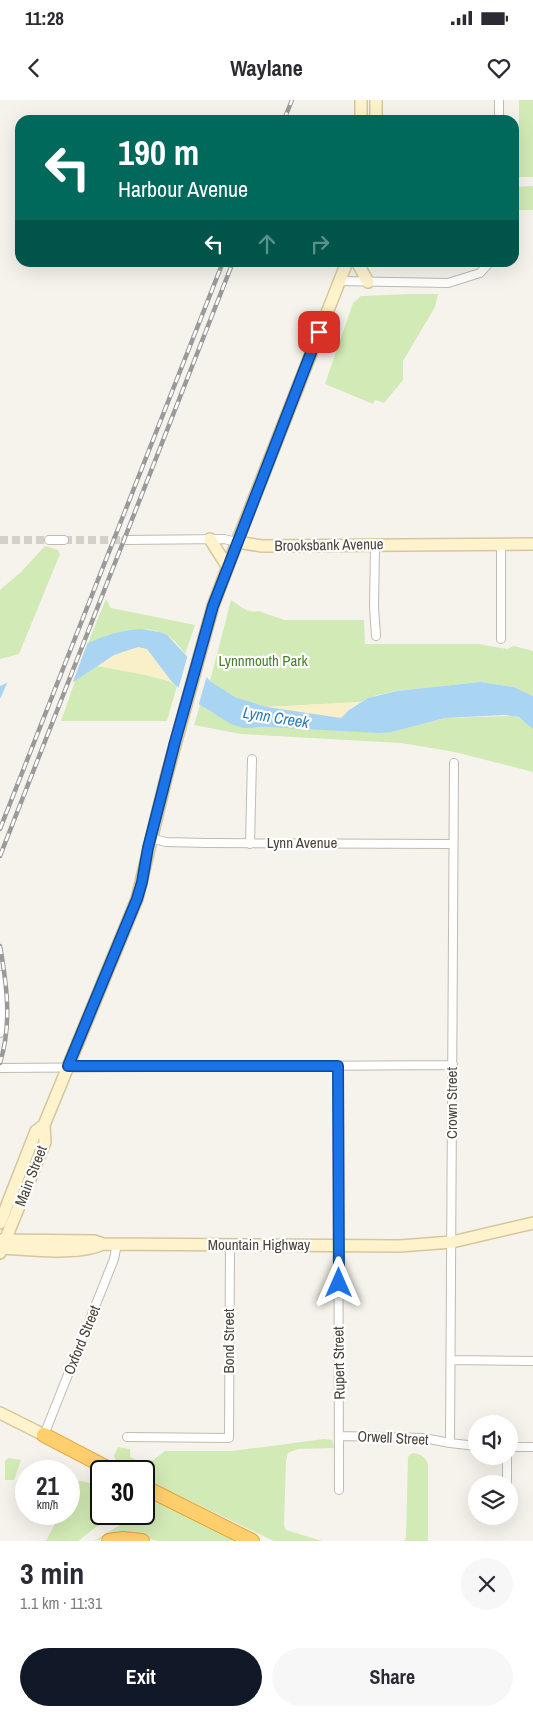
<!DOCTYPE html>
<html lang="en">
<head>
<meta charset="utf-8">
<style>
	body { margin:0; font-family:"Archivo Narrow",sans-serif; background:#f7f7f7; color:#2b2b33; height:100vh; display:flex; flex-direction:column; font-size:19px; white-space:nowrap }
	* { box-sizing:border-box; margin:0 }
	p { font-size:16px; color:#7c7c81 }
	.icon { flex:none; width:28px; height:28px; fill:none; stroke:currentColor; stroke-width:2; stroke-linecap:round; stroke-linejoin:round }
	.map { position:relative; height:1441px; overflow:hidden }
	.sheet { display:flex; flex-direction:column; background:#fff; flex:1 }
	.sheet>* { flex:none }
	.hud { position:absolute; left:15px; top:15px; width:504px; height:152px; border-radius:15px; box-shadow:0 5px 20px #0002; background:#00695c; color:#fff; overflow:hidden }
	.tools { position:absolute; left:468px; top:1315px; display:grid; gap:10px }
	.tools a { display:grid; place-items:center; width:50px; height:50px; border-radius:50%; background:#fff; box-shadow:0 5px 20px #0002; font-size:25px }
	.speed { position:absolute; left:15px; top:1360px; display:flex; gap:10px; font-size:25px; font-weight:700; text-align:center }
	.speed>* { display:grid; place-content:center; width:65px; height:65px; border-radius:50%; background:#fff; box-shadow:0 5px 20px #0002; line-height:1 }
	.speed small { font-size:12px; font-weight:400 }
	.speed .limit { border:2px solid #111; border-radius:8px; background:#fff; color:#111 }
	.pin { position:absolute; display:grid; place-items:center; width:42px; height:42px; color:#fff; margin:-21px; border-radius:10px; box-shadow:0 2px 8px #0006 }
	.me { position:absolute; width:55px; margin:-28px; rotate:0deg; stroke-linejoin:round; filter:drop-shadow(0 0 4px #0008) }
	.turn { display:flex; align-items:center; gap:18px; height:105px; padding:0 20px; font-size:22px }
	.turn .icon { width:65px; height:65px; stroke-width:2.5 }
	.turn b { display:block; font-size:35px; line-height:42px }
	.lanes { display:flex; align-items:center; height:48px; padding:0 20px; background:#0003; justify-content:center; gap:25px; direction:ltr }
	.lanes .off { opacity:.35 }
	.round { display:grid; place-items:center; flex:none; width:52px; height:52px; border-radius:26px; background:#f7f7f7 }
	.summary { display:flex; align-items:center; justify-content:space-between; height:85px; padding:0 20px }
	h1 { font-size:30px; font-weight:700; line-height:38px }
	.primary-button { display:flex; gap:10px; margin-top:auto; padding:10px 20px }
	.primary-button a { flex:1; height:58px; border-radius:30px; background:#111827; color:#fff; font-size:20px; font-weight:700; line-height:58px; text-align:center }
	.primary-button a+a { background:#f7f7f7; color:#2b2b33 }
	.status { display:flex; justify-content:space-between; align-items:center; height:35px; padding:0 25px; background:#fff; direction:ltr }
	.status svg { height:14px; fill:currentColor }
	header { display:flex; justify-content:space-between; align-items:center; height:65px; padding:0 20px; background:#fff; font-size:22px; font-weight:700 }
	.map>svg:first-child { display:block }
	.green { fill:#d2eab5 }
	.sand { fill:#f9efc9 }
	.water { fill:#a9d4f2 }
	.pier { fill:#f6f3ec }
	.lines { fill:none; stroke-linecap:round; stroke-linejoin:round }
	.street-tunnel { stroke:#d4d0c8; stroke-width:8; stroke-dasharray:8 4; stroke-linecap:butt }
	.street-casing { stroke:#c2bbae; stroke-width:10 }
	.secondary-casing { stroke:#d6c79b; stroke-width:14 }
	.highway-casing { stroke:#e0a43c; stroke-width:16 }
	.street { stroke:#fff; stroke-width:8 }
	.secondary { stroke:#fff3cd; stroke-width:11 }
	.highway { stroke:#ffcf6e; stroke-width:14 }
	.rail-casing { stroke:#9a9a9a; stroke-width:4.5 }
	.rail { stroke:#fff; stroke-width:2.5; stroke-dasharray:8; stroke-linecap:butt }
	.route-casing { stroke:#114b97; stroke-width:12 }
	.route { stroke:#1a73e8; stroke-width:9 }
	.labels { text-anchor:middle; stroke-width:4.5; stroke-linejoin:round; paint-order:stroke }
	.street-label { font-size:15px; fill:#4b4439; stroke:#fff }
	.park-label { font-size:15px; fill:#4a7f2a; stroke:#fff }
	.water-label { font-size:16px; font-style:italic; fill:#2e7ab2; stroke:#fff }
</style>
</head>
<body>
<div class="status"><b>11:28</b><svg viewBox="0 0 49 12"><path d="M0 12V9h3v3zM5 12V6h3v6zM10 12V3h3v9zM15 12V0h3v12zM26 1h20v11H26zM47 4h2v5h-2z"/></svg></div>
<header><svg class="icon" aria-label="back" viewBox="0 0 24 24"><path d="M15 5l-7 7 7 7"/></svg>Waylane<svg class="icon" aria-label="heart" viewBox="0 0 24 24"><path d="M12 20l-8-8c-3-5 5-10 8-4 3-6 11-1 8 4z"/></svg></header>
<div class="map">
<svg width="533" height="1441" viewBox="0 0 533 1441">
	<rect width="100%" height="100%" fill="#f6f3ec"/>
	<path class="green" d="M519,0H533V77H519Z
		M533,86V110H515L517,87Z
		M411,194H438L435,207L403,261V280L384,303L375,300L373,304L325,284L353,203L361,196Z
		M45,446L58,450L60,454L19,554L0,559V490L21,472Z
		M106,499L111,508L195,525L185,554C181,549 177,543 172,539C147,520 114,532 88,543Z
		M231,500C239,505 248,514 258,511L285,520H364L365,544H479L507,549L514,546L533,551V596L514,587L480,582L397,591L377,595L360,602L267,607L235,597L210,581Z
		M97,566C118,569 161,574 177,586L167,621H61L75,581Z
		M200,605C216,617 248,630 268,627L392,632L445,618L513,616L523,619L533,629V672L455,652L401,643L241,634L194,625Z
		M324,1339L332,1340L334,1348L298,1349L288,1353L286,1361L284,1426L286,1430L322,1441H274L144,1379V1371C128,1371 120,1372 114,1356L118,1347L130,1349V1357L147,1365L165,1351H232Z
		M412,1353C420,1354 425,1356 428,1364V1441H404L406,1438L408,1357Z
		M8,1358L21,1360L14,1380H5V1361Z
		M79,1381L87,1382L101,1388V1414H121L96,1427L78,1441H46L60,1414H69C69,1402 68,1388 79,1381Z
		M144,1393L243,1441H158L147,1438L110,1437L94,1441L131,1418L134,1414H144Z"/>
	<path class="sand" d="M138,547L147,548L172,582L145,575L97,566L114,555Z
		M360,602L349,609L341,618L267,607Z"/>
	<path class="water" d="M142,529L159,532L167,535L210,581L235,597L267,607L341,618L349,610L368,598L397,591L480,582L514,587L533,596V629L519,617L505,615L445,618L392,632L379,633L268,627L243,628L231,624L200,605L172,582L147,549L138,547L114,555L75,581L0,625V586C16,578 33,571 49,563C79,547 108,530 142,529Z"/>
	<path class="pier" d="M89,539L71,587L0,627V599L9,579Z
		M188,554L207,575L198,607L178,590Z"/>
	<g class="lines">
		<path class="street-tunnel" d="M0,440H49
			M64,440H126"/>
		<g class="street-casing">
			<path id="street" d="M499,0V20
				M339,181L448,183L480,173L490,162
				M49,440H64
				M126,440L224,439L237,442
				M501,444V539
				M375,445L374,507L376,536
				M150,738L166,742L207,743L453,744
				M250,744L252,659
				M0,875C3,895 6,914 0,933
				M338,966L339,1390
				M0,968L453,965
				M451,1260L533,1261
				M44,1335L114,1159L117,1144
				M340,1336L424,1338L450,1343L476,1346
				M127,1337L229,1338L230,1145
				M450,1343L454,663
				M509,1347H533
				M507,1384V1356"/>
		</g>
		<g class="secondary-casing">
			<path id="secondary" d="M361,0V20
				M376,0V20
				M357,162L368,182
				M210,439L227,466
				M237,442L262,446L533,444
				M0,1123L36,1031L44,1025
				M0,1140L94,1141L103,1144L400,1146L452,1142L533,1123
				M0,1148C29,1149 78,1156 103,1144
				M0,1153L45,1042L44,1025L137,799L166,678L213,506L237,442L347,162
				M0,1313L44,1335"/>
		</g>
		<g class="highway-casing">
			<path id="highway" d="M44,1335L113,1371
				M144,1387L252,1441
				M109,1441L123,1439L142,1441"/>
		</g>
		<use href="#street" class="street"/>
		<use href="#secondary" class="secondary"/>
		<use href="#highway" class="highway"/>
		<g class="rail-casing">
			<path id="rail" d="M284,20L292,0
				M0,729L223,162
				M0,756L233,162
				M0,846C7,886 12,924 0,963"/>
		</g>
		<use href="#rail" class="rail"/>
	</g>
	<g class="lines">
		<g class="route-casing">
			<path id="route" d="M319,232L213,506L175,642L148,748L142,782L137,799L68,966H338L339,1183"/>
		</g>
		<use href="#route" class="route"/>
	</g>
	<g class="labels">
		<g class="street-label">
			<text transform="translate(329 445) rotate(-1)" y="5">Brooksbank Avenue</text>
			<text x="302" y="748">Lynn Avenue</text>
			<text transform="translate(452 1003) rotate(-90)" y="5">Crown Street</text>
			<text transform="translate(31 1076) rotate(-69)" y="5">Main Street</text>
			<text x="259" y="1150">Mountain Highway</text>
			<text transform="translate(82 1240) rotate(-68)" y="5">Oxford Street</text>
			<text transform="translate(229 1241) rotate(-90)" y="5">Bond Street</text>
			<text transform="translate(339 1263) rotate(-91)" y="5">Rupert Street</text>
			<text transform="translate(393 1338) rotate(3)" y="5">Orwell Street</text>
		</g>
		<g class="park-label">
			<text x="263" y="566">Lynnmouth Park</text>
		</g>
		<g class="water-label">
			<text transform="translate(276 617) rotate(9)" y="6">Lynn Creek</text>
		</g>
	</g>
</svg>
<div class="tools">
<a><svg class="icon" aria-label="sound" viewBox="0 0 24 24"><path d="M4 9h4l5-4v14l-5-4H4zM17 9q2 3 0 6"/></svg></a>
<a><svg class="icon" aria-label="layers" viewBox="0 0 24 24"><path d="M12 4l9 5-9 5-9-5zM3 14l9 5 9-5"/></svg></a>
</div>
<div class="speed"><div>21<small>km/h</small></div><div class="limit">30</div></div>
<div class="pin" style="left:319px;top:232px;background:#d93025"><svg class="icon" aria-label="arrive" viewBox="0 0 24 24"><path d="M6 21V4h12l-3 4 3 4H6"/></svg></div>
<svg class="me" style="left:339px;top:1183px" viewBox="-20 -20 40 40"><path d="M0-17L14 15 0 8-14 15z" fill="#1a73e8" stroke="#fff" stroke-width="4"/></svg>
<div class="hud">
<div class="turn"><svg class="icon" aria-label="left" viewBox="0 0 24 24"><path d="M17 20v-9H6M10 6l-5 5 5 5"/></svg><div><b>190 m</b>Harbour Avenue</div></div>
<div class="lanes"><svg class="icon" aria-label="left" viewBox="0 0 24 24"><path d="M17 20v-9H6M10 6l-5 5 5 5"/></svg><svg class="icon off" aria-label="ahead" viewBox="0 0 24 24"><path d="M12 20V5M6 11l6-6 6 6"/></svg><svg class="icon off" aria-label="right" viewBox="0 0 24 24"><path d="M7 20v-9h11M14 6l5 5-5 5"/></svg></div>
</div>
</div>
<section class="sheet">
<div class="summary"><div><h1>3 min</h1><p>1.1 km · 11:31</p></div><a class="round"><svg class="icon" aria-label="close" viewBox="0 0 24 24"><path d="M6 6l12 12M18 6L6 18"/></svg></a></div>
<div class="primary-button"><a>Exit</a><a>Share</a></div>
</section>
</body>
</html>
